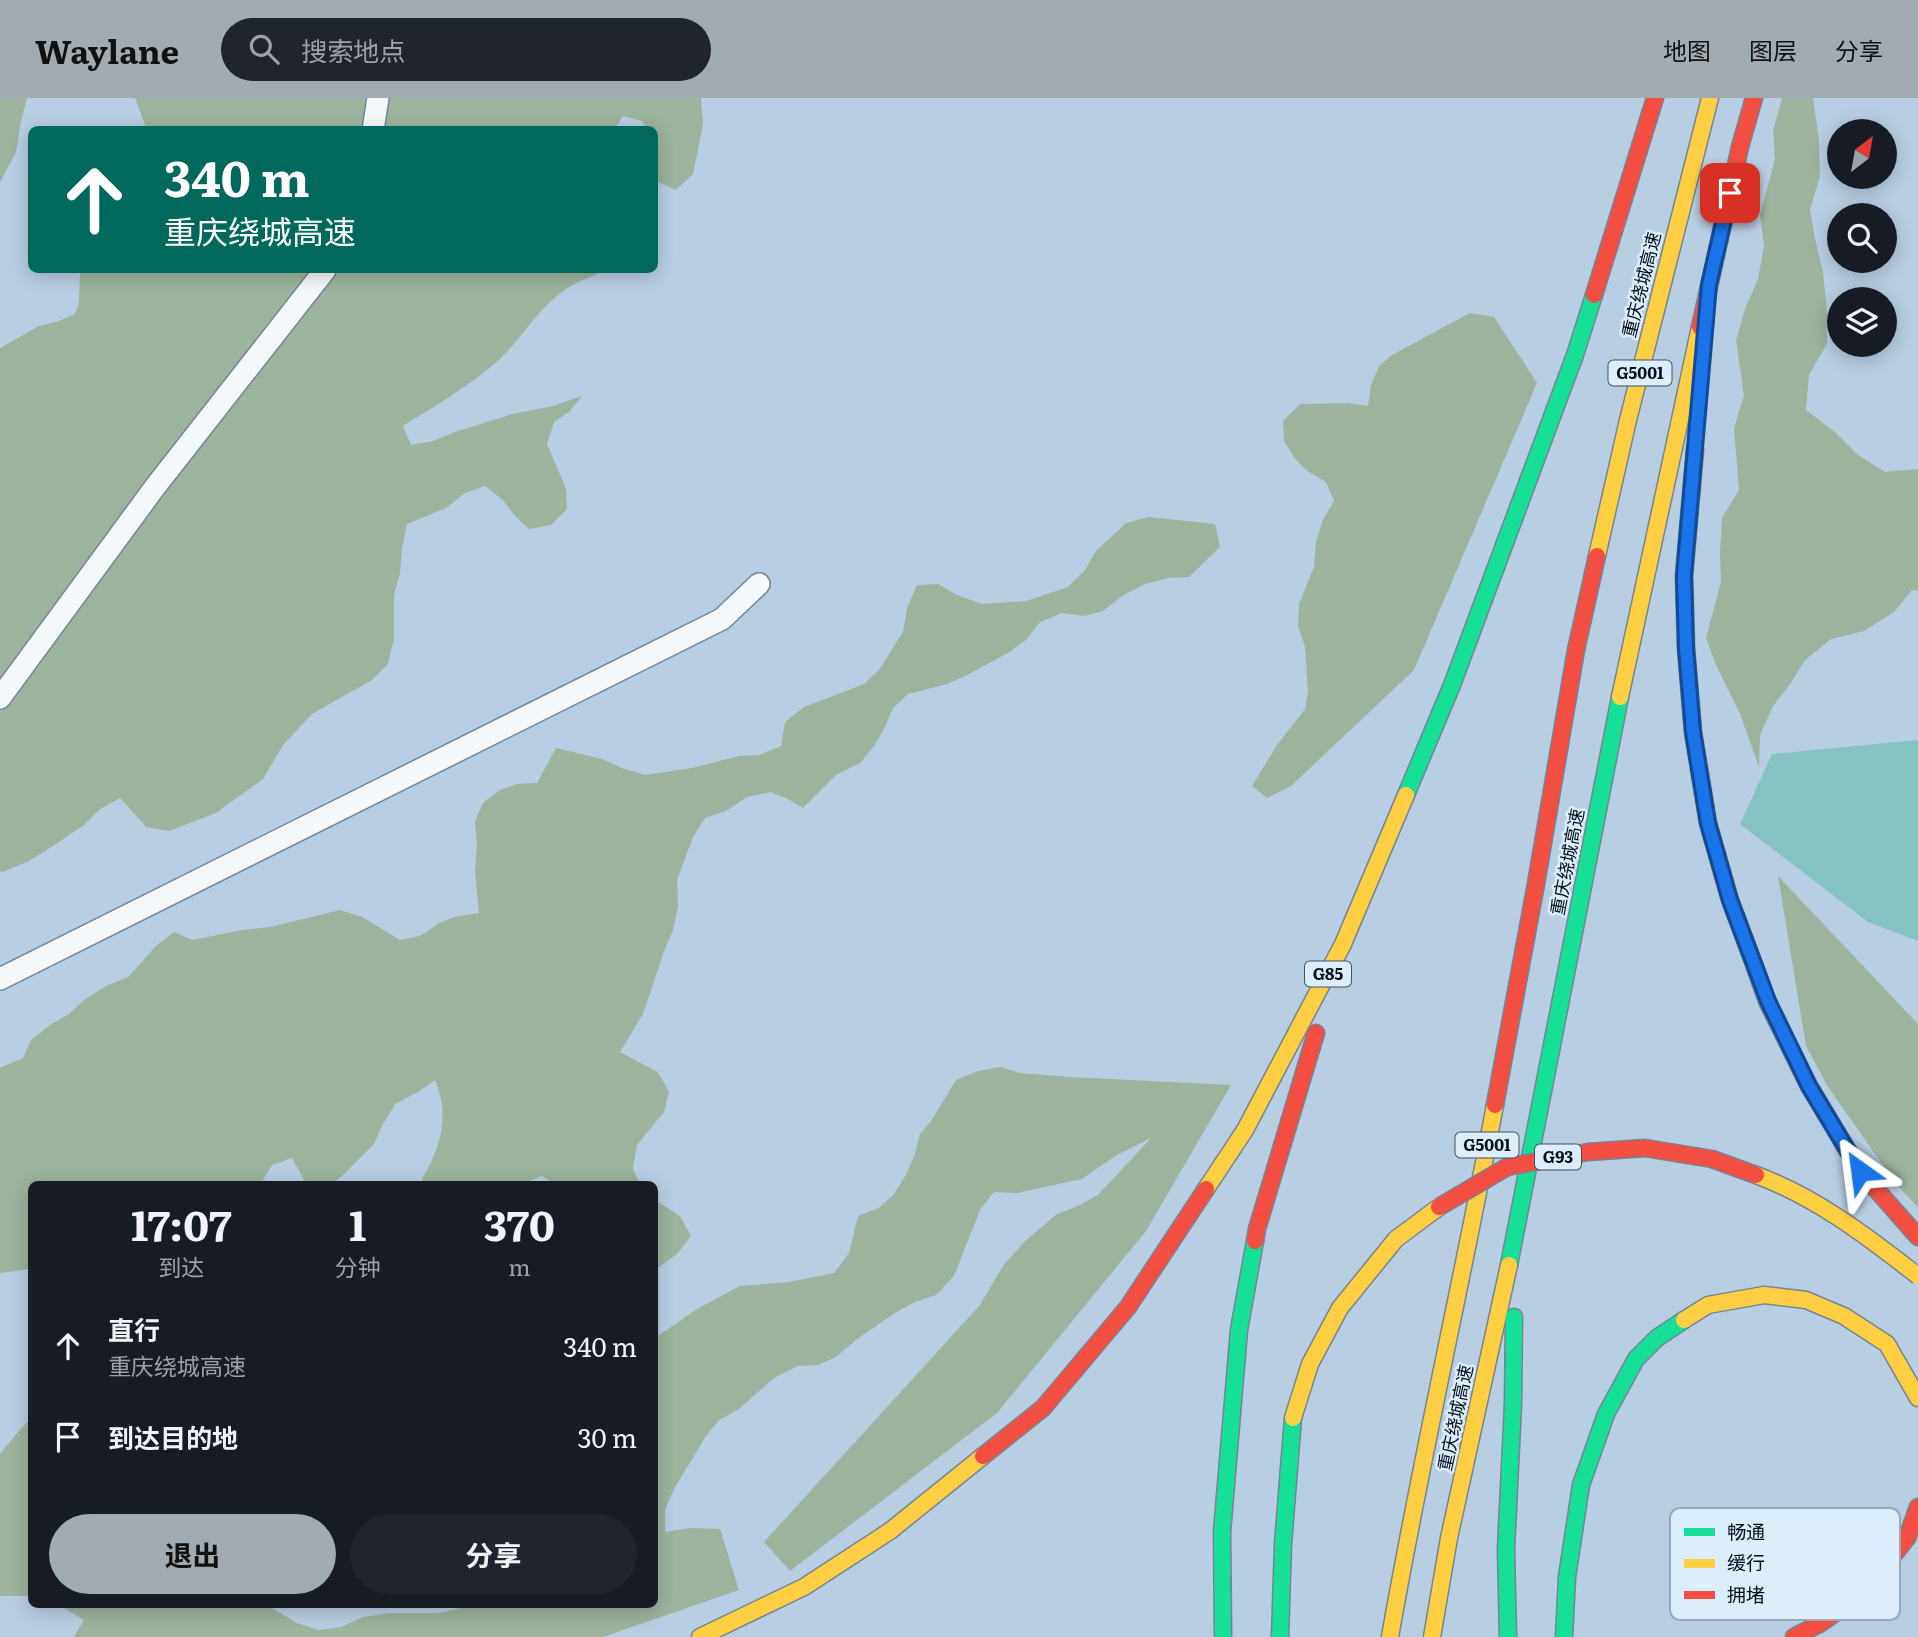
<!DOCTYPE html>
<html lang="zh">
<head>
<meta charset="utf-8">
<style>
	body { margin:0; font-family:Literata,"Noto Sans SC",serif; background:#20242c; color:#f1f3f6; height:100vh; display:flex; flex-direction:column; font-size:26px; white-space:nowrap }
	* { box-sizing:border-box; margin:0 }
	p { font-size:23px; color:#9ea1a6 }
	.icon { flex:none; width:38px; height:38px; fill:none; stroke:currentColor; stroke-width:2; stroke-linecap:round; stroke-linejoin:round }
	.map { position:relative; flex:1; overflow:hidden }
	.panel { position:absolute; left:28px; top:1083px; width:630px; height:427px; display:flex; flex-direction:column; background:#171b24; border-radius:10px; box-shadow:0 4px 18px #0003 }
	.panel>* { flex:none }
	.banner { position:absolute; left:28px; top:28px; width:630px; height:147px; border-radius:10px; box-shadow:0 4px 18px #0003; background:#00695c; color:#fff; overflow:hidden }
	.needle { width:46px; rotate:31deg }
	.buttons { position:absolute; left:1827px; top:21px; display:grid; gap:14px }
	.buttons a { display:grid; place-items:center; width:70px; height:70px; border-radius:50%; background:#171b24; box-shadow:0 4px 18px #0003; font-size:35px }
	.pin { position:absolute; display:grid; place-items:center; width:60px; height:60px; color:#fff; margin:-30px; border-radius:14px; box-shadow:0 4px 10px #0006 }
	.me { position:absolute; width:77px; margin:-38px; rotate:329deg; stroke-linejoin:round; filter:drop-shadow(0 0 5px #0008) }
	.turn { display:flex; align-items:center; gap:24px; height:147px; padding:0 21px; font-size:32px }
	.turn .icon { width:91px; height:91px; stroke-width:2.5 }
	.turn b { display:block; font-size:49px; line-height:60px }
	.eta { display:flex; justify-content:space-evenly; align-items:center; height:119px; text-align:center }
	.eta b { font-size:42px; font-weight:700; line-height:49px }
	.button { display:flex; gap:14px; margin-top:auto; padding:14px 21px }
	.button a { flex:1; height:80px; border-radius:42px; background:#a2aab2; color:#111; font-size:28px; font-weight:700; line-height:80px; text-align:center }
	.button a+a { background:#20242c; color:#f1f3f6 }
	ul { padding:0; list-style:none }
	li { display:flex; align-items:center; gap:21px; height:91px; padding:0 21px }
	li div { flex:1 }
	li b { display:block; font-size:26px }
	li em { font-style:normal }
	header { display:flex; align-items:center; gap:42px; box-sizing:border-box; height:98px; padding:0 35px; background:#a2aab2; color:#111 }
	header strong { font-size:33px }
	nav { display:flex; gap:38px; margin-inline-start:auto; font-size:24px }
	.search { width:490px; height:63px; background:#20242c; display:flex; align-items:center; gap:18px; box-sizing:border-box; padding:0 24px; border-radius:38px; color:#9ea1a6; font-size:26px }
	.map>svg:first-child { display:block }
	.forest { fill:#9db39e }
	.water { fill:#84c3c2 }
	.lines { fill:none; stroke-linecap:round; stroke-linejoin:round }
	.street-casing { stroke:#748594; stroke-width:24 }
	.fast-casing { stroke:#748594; stroke-width:19 }
	.slow-casing { stroke:#748594; stroke-width:19 }
	.jam-casing { stroke:#748594; stroke-width:19 }
	.street { stroke:#f4f8fb; stroke-width:21 }
	.fast { stroke:#16e098; stroke-width:16 }
	.slow { stroke:#ffcf43; stroke-width:16 }
	.jam { stroke:#f24e42; stroke-width:16 }
	.slow-bridge-casing { stroke:#748594; stroke-width:19; stroke-linecap:butt }
	.jam-bridge-casing { stroke:#748594; stroke-width:19; stroke-linecap:butt }
	.slow-bridge { stroke:#ffcf43; stroke-width:16 }
	.jam-bridge { stroke:#f24e42; stroke-width:16 }
	.route-casing { stroke:#114b97; stroke-width:18 }
	.route { stroke:#1a73e8; stroke-width:12 }
	.labels { text-anchor:middle; stroke-width:5; stroke-linejoin:round; paint-order:stroke }
	.shield { fill:#dcedfc; stroke:#43505d; stroke-width:2 }
	.shield-label { font-size:16px; font-weight:bold; fill:#020d19 }
	.street-label { font-size:18px; fill:#020d19; stroke:#dcedfc }
	.key { fill:#dcedfc; stroke:#9baab8; stroke-width:2 }
	.key-label { font-size:19px; fill:#020d19 }
</style>
</head>
<body>
<header>
<strong>Waylane</strong>
<div class="search"><svg class="icon" aria-label="search" viewBox="0 0 24 24"><circle cx="10" cy="10" r="6"/><path d="M15 15l6 6"/></svg>搜索地点</div>
<nav><a>地图</a><a>图层</a><a>分享</a></nav>
</header>
<div class="map">
<svg width="1918" height="1539" viewBox="0 0 1918 1539">
	<rect width="100%" height="100%" fill="#b8cee2"/>
	<path class="forest" d="M0,0H27L20,28L16,54L0,84Z
		M135,0H701L703,26L693,76L676,92L655,83L654,32L647,31L642,23L623,18L614,32H147Z
		M1782,0H1813L1819,42L1820,79L1810,111L1815,141L1823,174L1827,214V246L1809,277L1806,312L1835,334L1858,357L1885,374L1918,371V493L1912,492L1894,514L1864,533L1831,541L1805,562L1790,586L1773,608L1760,637L1759,669L1740,616L1717,569L1706,540L1721,484L1720,455L1722,420L1739,392L1734,330L1744,298L1736,242L1745,211L1758,181L1764,148L1760,117L1775,61L1773,33Z
		M80,172H605C592,179 574,184 562,194C537,212 522,240 500,261C470,288 436,307 403,328L411,347L433,343L455,334L512,316L553,308L582,298L569,314L554,324L547,346L566,391L567,411L551,427L529,431L516,419L503,402L485,388L465,395L446,410L407,426L402,450L400,475L394,497V540L388,566L372,582L312,616L283,647L263,681L216,715L169,733L146,729L120,700L100,711L84,727L56,746L29,763L3,774L0,773V250L39,228L59,223L75,216L79,205Z
		M1470,215L1494,219L1537,285L1414,572L1291,688L1267,700L1252,688L1277,647L1305,611L1308,594L1305,549L1298,528L1299,506L1314,469L1316,444L1323,422L1334,403L1326,384L1306,372L1294,359L1284,343L1283,323L1300,306L1347,305L1368,308L1371,287L1379,268L1392,257Z
		M1149,419L1215,426L1220,449L1189,479L1169,480L1145,486L1122,498L1103,513L1084,518L1062,515L1040,524L1026,542L1008,555L965,578L947,586L908,596L893,610L884,631L874,648L860,665L836,677L803,710L786,700L770,694L747,699L726,713L705,720L693,739L677,782L678,809L673,832L663,856L643,916L620,954L658,974L669,994L664,1014L637,1047L633,1070L640,1087H556L542,1078L518,1087H423L422,1081C441,1049 450,1018 435,982L418,994L395,1006L382,1028L374,1046L341,1079L330,1087H313L305,1084L292,1060L272,1067L260,1087H32L31,1171L0,1175V970L23,960L31,942L50,927L69,916L84,902L106,888L128,879L157,847L174,834L193,842L242,832L270,829L340,812L362,819L400,842L420,838L441,824L458,818L479,815L475,772L477,747L475,723L483,705L500,692L517,686L537,685L556,650L602,661L622,670L645,677L692,670L739,658L759,657L781,648L785,624L804,609L864,586L879,572L903,534L907,510L917,487L938,486L957,497L982,506L1026,503L1068,489L1085,472L1096,453L1126,425Z
		M1778,778L1918,926V1109L1896,1086L1828,989L1806,948Z
		M1000,969L1020,975L1070,979L1231,987L1146,1133L997,1315L790,1473L764,1444L980,1207L1003,1168L1024,1144L1057,1116L1078,1108L1098,1097L1151,1040L1115,1058L1082,1081L1017,1095L994,1094L980,1112L954,1178L936,1197L915,1204L895,1215L857,1241L836,1259L818,1267L798,1268L774,1280L739,1311L719,1322L706,1338L674,1391L665,1411V1434L690,1430L720,1431L739,1492L603,1539H74L84,1522L59,1507H267L297,1525L319,1532L341,1529L363,1519L389,1515H438L475,1507H654L655,1240L697,1211L740,1188L789,1184L834,1175L849,1155L858,1118L879,1110L894,1096L906,1077L915,1056L920,1036L931,1023L956,982L978,973Z
		M655,1102L680,1118L691,1138L677,1156L655,1172Z
		M31,1321V1498H0V1356L23,1328Z"/>
	<path class="water" d="M1918,642V843L1868,824L1740,726L1772,656Z"/>
	<g class="lines">
		<g class="street-casing">
			<path id="street" d="M373,32L378,0
				M0,600L155,389L325,172
				M0,881L722,521L759,486"/>
		</g>
		<g class="fast-casing">
			<path id="fast" d="M1406,697L1452,587L1575,257L1594,197
				M1509,1167L1620,599
				M1223,1539L1222,1434L1239,1232L1255,1143
				M1280,1539L1283,1446L1293,1320
				M1508,1539L1506,1451L1513,1306L1514,1219
				M1564,1539L1567,1479L1581,1387L1606,1316L1636,1261L1657,1240L1684,1222"/>
		</g>
		<g class="slow-casing">
			<path id="slow" d="M1695,352L1684,478L1686,550L1693,634L1708,725L1730,802L1755,869
				M1597,458L1628,322L1710,0
				M1620,599L1700,229
				M1206,1091L1245,1032L1343,846L1406,697
				M1684,1222L1708,1207L1764,1197L1806,1202L1844,1218L1887,1246L1918,1300
				M700,1539L804,1489L890,1433L983,1358
				M1390,1539C1421,1361 1462,1184 1495,1007
				M1432,1539L1449,1440L1509,1167"/>
		</g>
		<g class="jam-casing">
			<path id="jam" d="M1594,197L1655,0
				M1700,229L1740,49L1754,0
				M1755,869L1767,903L1809,988L1860,1073L1918,1139
				M1495,1007L1536,786L1576,552L1597,458
				M1255,1143L1257,1131L1316,935
				M983,1358L1043,1310L1128,1209L1206,1091
				M1794,1539L1821,1525L1863,1496L1907,1440L1918,1409"/>
		</g>
		<use href="#street" class="street"/>
		<use href="#fast" class="fast"/>
		<use href="#slow" class="slow"/>
		<use href="#jam" class="jam"/>
		<g class="slow-bridge-casing">
			<path id="slow-bridge" d="M1756,1077C1816,1099 1868,1139 1918,1178
				M1293,1320L1310,1266L1340,1210L1396,1141L1439,1109"/>
		</g>
		<g class="jam-bridge-casing">
			<path id="jam-bridge" d="M1439,1109L1507,1069L1588,1054L1645,1050L1712,1061L1756,1077"/>
		</g>
		<use href="#slow-bridge" class="slow-bridge"/>
		<use href="#jam-bridge" class="jam-bridge"/>
	</g>
	<g class="lines">
		<g class="route-casing">
			<path id="route" d="M1730,95L1709,187L1684,478L1686,550L1693,634L1708,725L1730,802L1768,903L1809,988L1860,1073"/>
		</g>
		<use href="#route" class="route"/>
	</g>
	<g class="labels">
		<g class="shield">
			<rect x="1608.5" y="262.5" width="63" height="25" rx="5"/>
			<rect x="1305" y="863.5" width="46" height="25" rx="5"/>
			<rect x="1455.5" y="1034.5" width="63" height="25" rx="5"/>
			<rect x="1535" y="1046.5" width="46" height="25" rx="5"/>
		</g>
		<g class="shield-label">
			<text x="1640" y="281">G5001</text>
			<text x="1328" y="882">G85</text>
			<text x="1487" y="1053">G5001</text>
			<text x="1558" y="1065">G93</text>
		</g>
		<g class="street-label">
			<text transform="translate(1642 187) rotate(-76)" y="6">重庆绕城高速</text>
			<text transform="translate(1568 764) rotate(-79)" y="6">重庆绕城高速</text>
			<text transform="translate(1456 1320) rotate(-78)" y="6">重庆绕城高速</text>
		</g>
	</g>
	<rect x="1670" y="1410" width="230" height="112" rx="10" class="key"/>
	<rect x="1684" y="1430" width="31" height="8" fill="#16e098"/>
	<rect x="1684" y="1461" width="31" height="9" fill="#ffcf43"/>
	<rect x="1684" y="1493" width="31" height="8" fill="#f24e42"/>
	<g class="key-label">
		<text x="1727" y="1441">畅通</text>
		<text x="1727" y="1472">缓行</text>
		<text x="1727" y="1504">拥堵</text>
	</g>
</svg>
<div class="buttons">
<a><svg class="needle" viewBox="-14 -14 28 28"><path d="M0-13l5 13h-10z" fill="#e53935"/><path d="M0 13l5-13h-10z" fill="#9ea1a6"/></svg></a>
<a><svg class="icon" aria-label="search" viewBox="0 0 24 24"><circle cx="10" cy="10" r="6"/><path d="M15 15l6 6"/></svg></a>
<a><svg class="icon" aria-label="layers" viewBox="0 0 24 24"><path d="M12 4l9 5-9 5-9-5zM3 14l9 5 9-5"/></svg></a>
</div>
<div class="pin" style="left:1730px;top:95px;background:#d93025"><svg class="icon" aria-label="arrive" viewBox="0 0 24 24"><path d="M6 21V4h12l-3 4 3 4H6"/></svg></div>
<svg class="me" style="left:1860px;top:1073px" viewBox="-20 -20 40 40"><path d="M0-17L14 15 0 8-14 15z" fill="#1a73e8" stroke="#fff" stroke-width="4"/></svg>
<div class="banner">
<div class="turn"><svg class="icon" aria-label="ahead" viewBox="0 0 24 24"><path d="M12 20V5M6 11l6-6 6 6"/></svg><div><b>340 m</b>重庆绕城高速</div></div>
</div>
<section class="panel">
<div class="eta">
<div><b>17:07</b><p>到达</p></div>
<div><b>1</b><p>分钟</p></div>
<div><b>370</b><p>m</p></div>
</div>
<ul>
<li><svg class="icon" aria-label="ahead" viewBox="0 0 24 24"><path d="M12 20V5M6 11l6-6 6 6"/></svg><div><b>直行</b><p>重庆绕城高速</p></div><em>340 m</em></li>
<li><svg class="icon" aria-label="arrive" viewBox="0 0 24 24"><path d="M6 21V4h12l-3 4 3 4H6"/></svg><div><b>到达目的地</b></div><em>30 m</em></li>
</ul>
<div class="button"><a>退出</a><a>分享</a></div>
</section>
</div>
</body>
</html>
